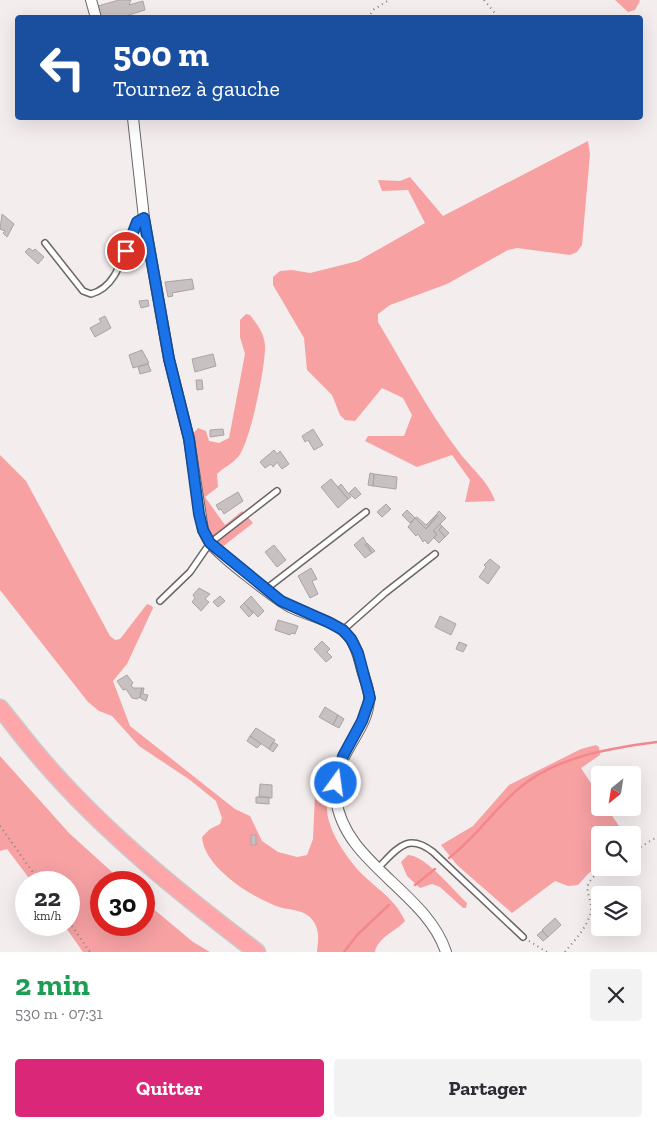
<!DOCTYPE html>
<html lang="fr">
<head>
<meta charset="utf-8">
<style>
	body { margin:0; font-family:"Zilla Slab",serif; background:#f2f2f3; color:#2b2b33; height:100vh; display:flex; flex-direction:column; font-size:19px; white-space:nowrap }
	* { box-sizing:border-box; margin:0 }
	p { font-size:16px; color:#7c7c81 }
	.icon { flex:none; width:28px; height:28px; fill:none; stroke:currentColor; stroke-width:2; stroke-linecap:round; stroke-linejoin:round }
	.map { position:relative; height:952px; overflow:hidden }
	.sheet { display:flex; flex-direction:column; background:#fff; flex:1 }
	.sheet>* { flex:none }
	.top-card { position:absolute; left:15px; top:15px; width:628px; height:105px; border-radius:5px; box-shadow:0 5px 20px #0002; background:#1a4fa0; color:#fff; overflow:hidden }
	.needle { width:32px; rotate:210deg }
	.buttons { position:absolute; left:591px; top:766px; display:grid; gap:10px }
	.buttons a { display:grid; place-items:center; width:50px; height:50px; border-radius:5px; background:#fff; box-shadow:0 5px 20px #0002; font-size:25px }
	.speed { position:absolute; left:15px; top:871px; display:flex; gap:10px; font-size:25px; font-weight:700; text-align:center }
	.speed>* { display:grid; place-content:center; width:65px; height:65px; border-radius:50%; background:#fff; box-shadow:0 5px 20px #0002; line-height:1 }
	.speed small { font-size:12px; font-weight:400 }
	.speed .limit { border:8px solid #d22; background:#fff; color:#111 }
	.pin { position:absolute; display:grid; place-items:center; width:42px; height:42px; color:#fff; margin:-21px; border:2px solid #fff; border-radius:50%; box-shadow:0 1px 5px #0007 }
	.me { position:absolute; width:55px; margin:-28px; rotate:14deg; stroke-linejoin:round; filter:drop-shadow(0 0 4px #0008) }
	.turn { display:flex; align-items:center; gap:18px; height:105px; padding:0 15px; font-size:22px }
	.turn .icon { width:65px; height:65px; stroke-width:2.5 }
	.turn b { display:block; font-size:35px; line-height:42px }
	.round { display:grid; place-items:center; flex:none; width:52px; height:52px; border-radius:5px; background:#f2f2f3 }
	.head { display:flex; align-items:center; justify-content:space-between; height:85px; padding:0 15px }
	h1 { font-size:30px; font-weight:800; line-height:38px; color:#1e9e55 }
	.action { display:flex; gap:10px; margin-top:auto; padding:10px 15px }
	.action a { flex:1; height:58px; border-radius:5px; background:#db2777; color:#fff; font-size:20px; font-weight:800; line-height:58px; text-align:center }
	.action a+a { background:#f2f2f3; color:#2b2b33 }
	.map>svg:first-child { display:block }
	.green { fill:#f7a1a3 }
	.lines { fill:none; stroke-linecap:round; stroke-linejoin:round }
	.stream { stroke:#f2888d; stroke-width:2.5 }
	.building { fill:#c8c1c1; stroke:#aba4a4 }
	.service-casing { stroke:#6d6666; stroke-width:8 }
	.minor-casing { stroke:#6d6666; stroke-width:12 }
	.trunk-casing { stroke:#cacaca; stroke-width:19 }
	.path { stroke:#837e7e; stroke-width:2; stroke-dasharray:1 4; stroke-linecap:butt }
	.service { stroke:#fff; stroke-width:5 }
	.minor { stroke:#fff; stroke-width:10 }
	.trunk { stroke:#fea6aa; stroke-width:16 }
	.route-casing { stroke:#114b97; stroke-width:12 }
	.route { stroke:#1a73e8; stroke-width:9 }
</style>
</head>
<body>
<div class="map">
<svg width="657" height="952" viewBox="0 0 657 952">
	<rect width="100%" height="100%" fill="#f4eded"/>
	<path class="green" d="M615,0H639L640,1L635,10L628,12Z
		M588,141L590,154L582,245L577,252L570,255L517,248L508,250L447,284L390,305L378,314V322C404,365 428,411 459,452C471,468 489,482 495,501L465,502L470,480L452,455L417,467L365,441L368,436H404L412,415L403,398L382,388L355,421L345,420L340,415L332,395L307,370L304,338L273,285V277L280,271L292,270L310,273L358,261L425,223L408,190L382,191L378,180L400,181L410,177L443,216Z
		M246,314L250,315C257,324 264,333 265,345C266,365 250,444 238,457C232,464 223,468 217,474L218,487L205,497L225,525L242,511L253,523L221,548L206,526L192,435L198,428L206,431L209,441L219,443L229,438L245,354L240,337V320Z
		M0,455L26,481L110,636L115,640L120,639L147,604L152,606L153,608L127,664L113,681L130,726L235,809L250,816L262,841L278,852L297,857L307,855L313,839L316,770L322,769L331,783C330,791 327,799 327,806C326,828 345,855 359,871C376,889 394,897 405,921C395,932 378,937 375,952H317C318,941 320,932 314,922C305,908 289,911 276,906C250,896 204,867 202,837L210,829L220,824L222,818L216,801L190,780L139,746L112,716L99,711L88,702L0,590Z
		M596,745L599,747L600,755L581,768L600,797V808H607L625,835H600V866L589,873L578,885L568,886L555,881L512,913L457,865L441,845L473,826L509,785L581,749Z
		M0,756L69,833L123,882H101V925H144V901L193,942L210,952H83L64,925H69V882H32L7,849L0,851Z
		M408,855C425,855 454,891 467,903L466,908H463L440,887L432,884L420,888L407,876L401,862Z"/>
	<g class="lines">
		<path class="stream" d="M449,858C475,838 493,811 517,790C554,757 610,748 657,742
			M415,885L435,869
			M344,952L358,934L389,905"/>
	</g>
	<path class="building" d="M119,0H131L129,5L143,1L145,10L119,18H102L98,6Z
		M2,214L14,224L7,237L3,233L5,231L0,229Z
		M29,248L33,251L35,249L44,257L38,264L25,252Z
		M192,279L194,289L172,293L173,296L168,297L165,282Z
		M148,300L149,306L141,308L139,301Z
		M105,316L111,328L95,337L90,328L101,322L99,319Z
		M142,350L149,363L133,368L129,355Z
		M213,354L216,366L195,372L192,359Z
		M148,364L151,371L140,374L138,367Z
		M196,380H202L203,389L197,390Z
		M223,429L224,435L210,437V430Z
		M313,429L323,445L314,450L308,440L305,442L302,436Z
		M274,450L277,454L280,451L289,464L282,469L277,462L273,467L271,464L265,468L260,462Z
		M370,473L374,474L373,486L368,485Z
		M374,474L397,477L396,489L373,486Z
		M331,479L348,499L338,508L321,487Z
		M341,484L351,497L348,499L338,487Z
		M355,487L361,494L355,499L349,493Z
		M238,492L243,501L224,514L221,509L219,510L216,505Z
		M386,504L391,509L382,517L377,512Z
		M407,510L415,518L410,523L402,515Z
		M439,511L446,518L433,531L437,534L428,544L425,540L423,542L418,534L416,536L408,527L415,518L426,529Z
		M436,515L438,516L426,529L415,518L417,517L426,525Z
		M440,524L442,526L439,530L445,537L439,543L434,538L437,534L433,531Z
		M442,526L449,533L445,537L439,530Z
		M363,537L372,553L365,558L354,545Z
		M367,543L375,551L372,553L365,545Z
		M274,545L286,560L277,567L265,552Z
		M490,559L500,567L488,584L479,577L486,567L484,565Z
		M311,568L317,579L312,581L318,594L310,598L298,576Z
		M199,588L210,594L205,599L209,602L201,611L192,602L195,598L193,595Z
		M220,596L225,601L218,607L213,602Z
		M251,596L264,611L258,617L244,603Z
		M244,603L253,613L249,617L240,607Z
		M440,616L456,624L451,635L435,627Z
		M278,620L298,626L295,634L291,633L290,635L275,630Z
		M322,641L330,649L327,652L332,657L326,662L314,649Z
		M459,642L467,645L463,652L456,649Z
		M127,675L133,683L131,685L133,688H142L140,697L137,699L132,698L126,689L123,690L117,681Z
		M142,688H144L143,694L148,695L146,701L140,698Z
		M325,707L338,715L333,725L319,717Z
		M338,715L344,719L339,728L333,725Z
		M256,728L275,740L269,749L250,736Z
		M250,736L261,744L257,748L247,741Z
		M273,742L278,745L273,752L269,749Z
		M260,784L272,785V798L259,797Z
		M256,797H269V804L256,803Z
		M251,835H256V845H251Z
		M555,918L561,925L548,937L542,930Z
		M542,931L548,937L543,941L537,935Z"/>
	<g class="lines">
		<g class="service-casing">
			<path id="service" d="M45,243L83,291L91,294C128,284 122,228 144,218
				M266,589L366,512
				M160,601L190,572L210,543L277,491
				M343,630L385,593L435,554
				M378,868C397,849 407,832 433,852L523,937"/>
		</g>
		<g class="minor-casing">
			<path id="minor" d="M91,0L96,18
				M133,118L144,218L169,359L189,439L203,530C205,534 207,539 210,543C221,557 274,598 290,607C310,617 336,620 350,638C357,647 359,659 362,670C364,678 370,690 369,699C368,734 331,755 336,798C343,863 426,891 446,952"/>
		</g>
		<g class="trunk-casing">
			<path id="trunk" d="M0,708C14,725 28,744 43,761C105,833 182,895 257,952"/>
		</g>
		<path class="path" d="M484,0L499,18
			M368,18L373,10L389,0
			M0,826L40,882
			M632,852L657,837
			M69,922L90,952
			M529,941L547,952
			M565,952C573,942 583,932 588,920C600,896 570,889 606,868"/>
		<use href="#service" class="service"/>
		<use href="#minor" class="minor"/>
		<use href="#trunk" class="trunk"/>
	</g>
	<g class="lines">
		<g class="route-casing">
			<path id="route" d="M126,251L137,222L144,218L169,359L189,439L199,514L203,530L210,543L281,601L328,622L343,630L351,639L358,653L370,698L362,721L343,756L336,783"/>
		</g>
		<use href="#route" class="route"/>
	</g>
</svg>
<div class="buttons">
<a><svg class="needle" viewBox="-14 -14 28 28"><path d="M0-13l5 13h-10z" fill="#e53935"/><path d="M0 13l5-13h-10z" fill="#7c7c81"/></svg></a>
<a><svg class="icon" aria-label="search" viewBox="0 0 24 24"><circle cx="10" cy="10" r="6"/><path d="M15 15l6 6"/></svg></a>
<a><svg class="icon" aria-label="layers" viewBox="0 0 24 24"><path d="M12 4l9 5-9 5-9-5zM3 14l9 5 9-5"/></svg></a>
</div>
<div class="speed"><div>22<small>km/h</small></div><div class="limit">30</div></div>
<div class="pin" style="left:126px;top:251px;background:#d93025"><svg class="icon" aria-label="arrive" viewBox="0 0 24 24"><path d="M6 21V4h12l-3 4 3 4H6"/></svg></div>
<svg class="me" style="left:336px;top:783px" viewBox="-20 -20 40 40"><circle r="17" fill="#1a73e8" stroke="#fff" stroke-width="3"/><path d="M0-11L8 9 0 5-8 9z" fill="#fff"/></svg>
<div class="top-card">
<div class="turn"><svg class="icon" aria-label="left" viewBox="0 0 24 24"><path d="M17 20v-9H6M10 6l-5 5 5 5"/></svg><div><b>500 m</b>Tournez à gauche</div></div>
</div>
</div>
<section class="sheet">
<div class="head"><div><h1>2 min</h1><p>530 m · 07:31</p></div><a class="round"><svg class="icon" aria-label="close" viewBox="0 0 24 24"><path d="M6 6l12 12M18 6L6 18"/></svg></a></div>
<div class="action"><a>Quitter</a><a>Partager</a></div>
</section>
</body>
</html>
